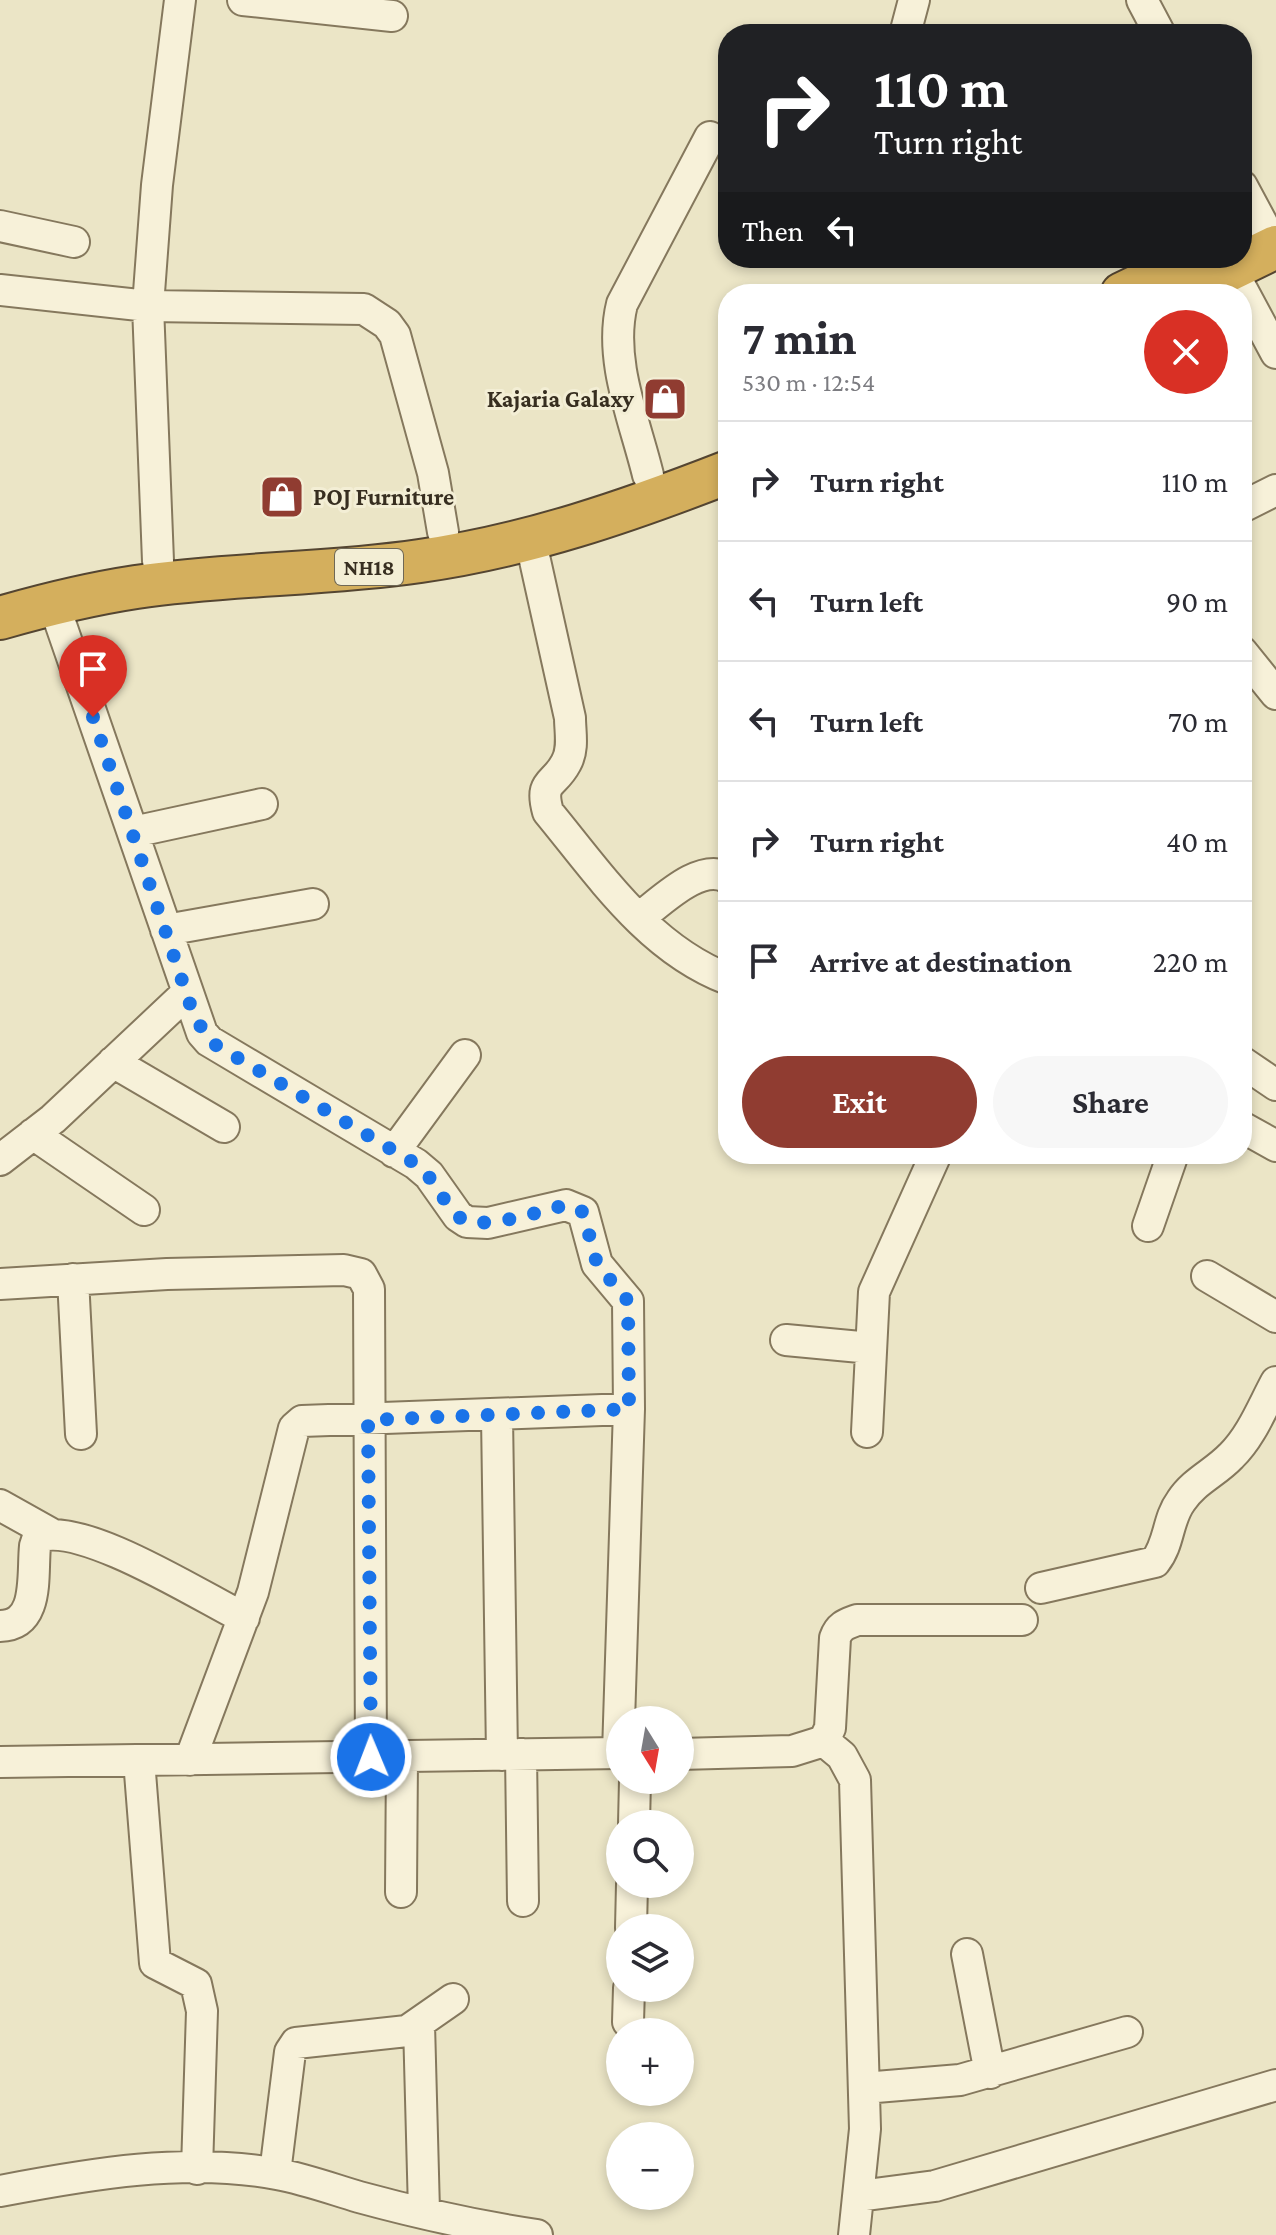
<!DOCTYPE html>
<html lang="en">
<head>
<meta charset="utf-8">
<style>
	body { margin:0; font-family:"Crimson Pro",serif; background:#f7f7f7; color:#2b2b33; height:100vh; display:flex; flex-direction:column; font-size:30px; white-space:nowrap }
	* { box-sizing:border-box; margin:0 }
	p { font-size:26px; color:#7c7c81 }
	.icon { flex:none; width:44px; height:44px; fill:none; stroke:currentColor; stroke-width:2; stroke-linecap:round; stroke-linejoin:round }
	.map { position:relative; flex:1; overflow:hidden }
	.drawer { position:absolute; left:718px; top:284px; width:534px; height:880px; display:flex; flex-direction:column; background:#fff; border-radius:32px; box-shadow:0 4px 12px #0003 }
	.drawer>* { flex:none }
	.hud { position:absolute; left:718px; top:24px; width:534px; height:244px; border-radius:32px; box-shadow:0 4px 12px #0003; background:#202124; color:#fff; overflow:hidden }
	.needle { width:52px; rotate:169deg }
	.fabs { position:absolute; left:606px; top:1706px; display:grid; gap:16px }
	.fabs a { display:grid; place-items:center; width:88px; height:88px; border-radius:50%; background:#fff; box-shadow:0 4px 12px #0003; font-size:40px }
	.pin { position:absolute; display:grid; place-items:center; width:68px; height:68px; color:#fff; margin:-82px -34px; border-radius:50% 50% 50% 0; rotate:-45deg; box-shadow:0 0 8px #0007 }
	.pin .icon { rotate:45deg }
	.me { position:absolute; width:88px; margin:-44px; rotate:359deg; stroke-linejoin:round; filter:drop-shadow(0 0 6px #0008) }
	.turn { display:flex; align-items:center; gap:28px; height:168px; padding:0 24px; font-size:36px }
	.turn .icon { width:104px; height:104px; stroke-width:2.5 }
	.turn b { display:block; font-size:56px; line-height:68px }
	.then { display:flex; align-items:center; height:76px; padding:0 24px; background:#0003; gap:16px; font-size:30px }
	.round { display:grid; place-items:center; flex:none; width:84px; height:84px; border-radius:42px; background:#f7f7f7 }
	.head { display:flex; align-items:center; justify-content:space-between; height:136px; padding:0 24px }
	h1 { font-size:48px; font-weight:700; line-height:60px }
	.cta { display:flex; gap:16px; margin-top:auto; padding:16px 24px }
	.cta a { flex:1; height:92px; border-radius:48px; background:#903c31; color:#fff; font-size:32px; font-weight:700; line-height:92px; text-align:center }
	.cta a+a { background:#f7f7f7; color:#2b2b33 }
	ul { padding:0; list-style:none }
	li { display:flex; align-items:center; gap:24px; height:120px; padding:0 24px; border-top:2px solid #e1e1e2 }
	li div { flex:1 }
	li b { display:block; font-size:30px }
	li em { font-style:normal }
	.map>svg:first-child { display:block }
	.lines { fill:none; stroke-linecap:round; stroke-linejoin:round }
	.minor-casing { stroke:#85785d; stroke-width:34 }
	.highway-casing { stroke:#544531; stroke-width:46 }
	.minor { stroke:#f7f1d9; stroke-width:30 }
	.highway { stroke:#d4af5d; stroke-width:42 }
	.route { stroke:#1a73e8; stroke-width:14; stroke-dasharray:0 25.2 }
	.labels { text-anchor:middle; stroke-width:6; stroke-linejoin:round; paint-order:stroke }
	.shield { fill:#f3eed5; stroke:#6f6856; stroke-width:2 }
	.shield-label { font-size:22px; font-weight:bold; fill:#372e20 }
	.poi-label { font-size:24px; font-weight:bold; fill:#372e20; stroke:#f3eed5; text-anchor:end }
</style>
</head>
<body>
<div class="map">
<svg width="1276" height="2235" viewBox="0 0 1276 2235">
	<rect width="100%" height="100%" fill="#ebe5c6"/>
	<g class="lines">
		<g class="minor-casing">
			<path id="minor" d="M243,0L392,16
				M1142,0L1160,34
				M905,34L914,0
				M1242,186L1264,227
				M0,226L74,242
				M1231,269L1276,353
				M0,290L148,306L364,309L387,324L395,335L433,473L443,532
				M648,475C635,421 608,360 622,304L710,137
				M1242,507L1276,490
				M530,538L570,718C570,732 574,749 566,763C554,786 539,780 548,812C600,875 649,949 728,979
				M158,561L148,306L157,185L180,0
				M53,602L202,1033L209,1041L416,1164L429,1175L458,1216L467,1222L488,1223L566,1205L583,1212L597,1264L628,1301L629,1409L618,1753
				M1242,652L1276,694
				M133,832L262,804
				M639,918C660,903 700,861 728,878
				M166,930L313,904
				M113,1062L224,1127
				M1242,1062L1276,1085
				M1242,1127L1276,1146
				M33,1134L144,1210
				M394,1152L465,1055
				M0,1160L53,1119L187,993
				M1148,1226L1173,1154
				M1207,1276L1276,1317
				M73,1279L81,1434
				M0,1284L167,1274L344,1270L361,1274L369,1289L371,1757
				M786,1340L871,1348
				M497,1416L502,1755
				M867,1432L874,1292L936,1154
				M0,1505L50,1533
				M1041,1588L1155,1562C1170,1543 1167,1520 1181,1501C1194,1481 1215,1473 1231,1456C1251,1437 1263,1406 1276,1382
				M0,1626C40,1625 32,1576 35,1546L38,1537C82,1521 200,1596 244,1618
				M824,1741L842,1756L855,1780L865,2129L854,2235
				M521,1754L523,1901
				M680,1754L792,1751L824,1741L830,1728L835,1638C839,1626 846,1624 857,1620H1022
				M139,1760L155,1963L196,1984L202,2011L197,2169
				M190,1760L253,1592L294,1428L302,1421L629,1409
				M0,1762L620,1753
				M634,1824L635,1780
				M401,1892L402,1757
				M631,1928L632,1884
				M967,1954L990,2073
				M628,2022L629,1988
				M419,2024L424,2211
				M864,2088L960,2080L1127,2032
				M275,2173L290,2052L296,2043L407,2031L453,1999
				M0,2191C89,2174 187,2157 277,2174C305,2179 332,2189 359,2197C414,2212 482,2227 537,2235
				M859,2196L935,2186L1276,2085"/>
		</g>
		<g class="highway-casing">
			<path id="highway" d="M1122,294L1197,258
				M1179,294L1276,247
				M0,618C45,605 90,594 136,587C230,573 326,575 420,561C527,546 628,511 728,472"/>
		</g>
		<use href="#minor" class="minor"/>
		<use href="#highway" class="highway"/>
	</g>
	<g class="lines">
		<path class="route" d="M93,717L193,1013L209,1041L416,1164C436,1180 441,1200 458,1216C476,1234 543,1210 566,1205L583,1212L597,1264L628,1301L629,1409L368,1420L371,1757"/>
	</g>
	<defs>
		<g id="shop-square" transform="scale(2.3)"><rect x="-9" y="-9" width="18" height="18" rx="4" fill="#903c31" stroke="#f3eed5"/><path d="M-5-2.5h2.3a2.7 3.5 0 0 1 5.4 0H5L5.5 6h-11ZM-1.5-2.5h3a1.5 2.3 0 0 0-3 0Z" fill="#fff"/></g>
	</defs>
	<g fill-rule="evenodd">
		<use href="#shop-square" x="665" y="399"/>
		<use href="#shop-square" x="282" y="497"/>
	</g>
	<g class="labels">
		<rect class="shield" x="335" y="549" width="68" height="36" rx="6"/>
		<g class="shield-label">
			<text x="369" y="575">NH18</text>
		</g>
		<g class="poi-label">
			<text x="634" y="407">Kajaria Galaxy</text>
			<text x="313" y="505" text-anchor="start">POJ Furniture</text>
		</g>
	</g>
</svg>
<div class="fabs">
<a><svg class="needle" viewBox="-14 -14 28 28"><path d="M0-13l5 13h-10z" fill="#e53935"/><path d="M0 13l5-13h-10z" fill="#7c7c81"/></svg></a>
<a><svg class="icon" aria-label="search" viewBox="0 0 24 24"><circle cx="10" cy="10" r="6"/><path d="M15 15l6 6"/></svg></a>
<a><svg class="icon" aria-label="layers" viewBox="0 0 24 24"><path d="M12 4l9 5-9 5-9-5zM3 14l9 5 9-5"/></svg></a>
<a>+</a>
<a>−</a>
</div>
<div class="pin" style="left:93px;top:717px;background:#d93025"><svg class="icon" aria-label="arrive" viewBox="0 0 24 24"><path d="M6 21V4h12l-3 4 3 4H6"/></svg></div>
<svg class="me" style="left:371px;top:1757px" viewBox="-20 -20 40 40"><circle r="17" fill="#1a73e8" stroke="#fff" stroke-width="3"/><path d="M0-11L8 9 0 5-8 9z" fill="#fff"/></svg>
<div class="hud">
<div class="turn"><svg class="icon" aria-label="right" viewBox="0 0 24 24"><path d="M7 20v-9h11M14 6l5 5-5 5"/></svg><div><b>110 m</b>Turn right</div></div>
<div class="then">Then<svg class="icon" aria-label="left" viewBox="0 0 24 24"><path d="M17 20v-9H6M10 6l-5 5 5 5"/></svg></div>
</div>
<section class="drawer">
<div class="head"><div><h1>7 min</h1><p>530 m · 12:54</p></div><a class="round" style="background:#d93025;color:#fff"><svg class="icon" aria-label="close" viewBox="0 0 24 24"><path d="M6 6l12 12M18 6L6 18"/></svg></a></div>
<ul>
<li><svg class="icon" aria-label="right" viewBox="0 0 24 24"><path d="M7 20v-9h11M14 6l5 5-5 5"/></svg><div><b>Turn right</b></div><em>110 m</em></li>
<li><svg class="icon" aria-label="left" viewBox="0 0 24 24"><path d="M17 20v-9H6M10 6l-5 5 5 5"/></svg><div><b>Turn left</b></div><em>90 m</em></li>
<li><svg class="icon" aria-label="left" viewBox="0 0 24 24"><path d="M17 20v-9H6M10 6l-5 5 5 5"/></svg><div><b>Turn left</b></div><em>70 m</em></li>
<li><svg class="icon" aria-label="right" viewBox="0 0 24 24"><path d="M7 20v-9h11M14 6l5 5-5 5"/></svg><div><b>Turn right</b></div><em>40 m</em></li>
<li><svg class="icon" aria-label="arrive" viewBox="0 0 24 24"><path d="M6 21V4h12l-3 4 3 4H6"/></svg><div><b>Arrive at destination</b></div><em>220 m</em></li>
</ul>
<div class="cta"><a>Exit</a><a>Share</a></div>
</section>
</div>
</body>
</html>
